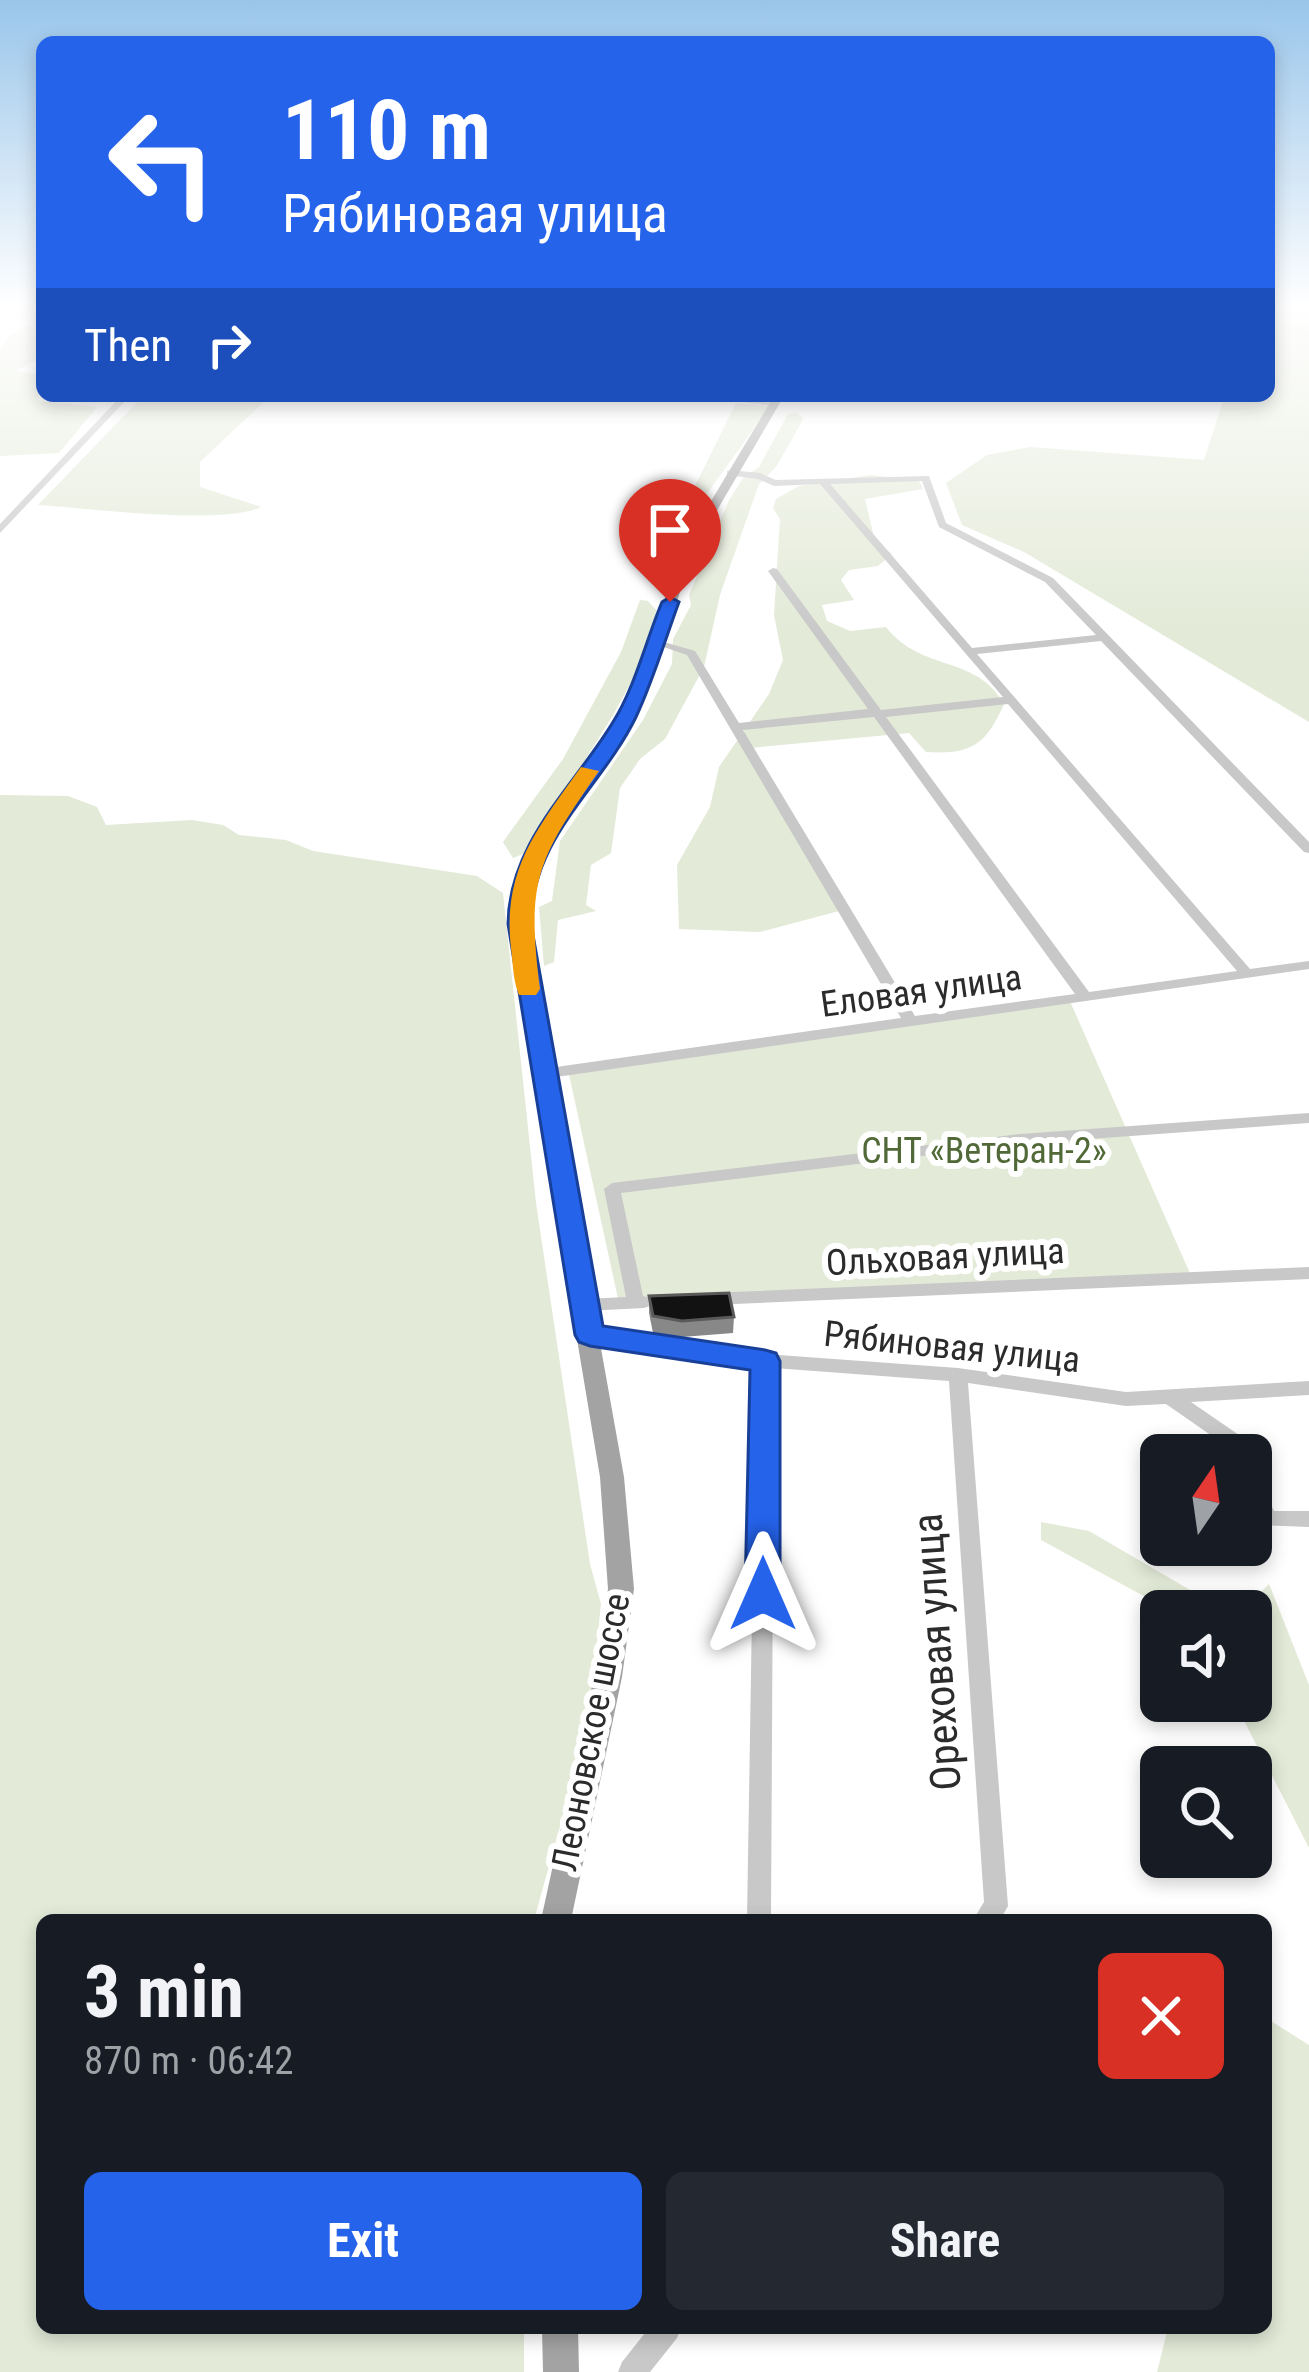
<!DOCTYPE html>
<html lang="en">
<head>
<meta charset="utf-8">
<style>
	body { margin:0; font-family:"Roboto Condensed",sans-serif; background:#242831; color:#f1f3f6; height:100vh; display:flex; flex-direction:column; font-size:45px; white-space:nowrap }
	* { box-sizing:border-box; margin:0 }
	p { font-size:39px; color:#9ea1a6 }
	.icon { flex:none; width:66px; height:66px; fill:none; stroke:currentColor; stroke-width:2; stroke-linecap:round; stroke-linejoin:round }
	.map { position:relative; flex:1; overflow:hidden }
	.drawer { position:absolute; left:36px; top:1914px; width:1236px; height:420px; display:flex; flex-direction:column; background:#171b24; border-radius:18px; box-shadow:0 6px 18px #0003 }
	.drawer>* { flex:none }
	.banner { position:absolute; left:36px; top:36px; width:1239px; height:366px; border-radius:18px; box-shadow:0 6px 18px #0003; background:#2563eb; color:#fff; overflow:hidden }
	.needle { width:78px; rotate:13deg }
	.tools { position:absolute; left:1140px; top:1434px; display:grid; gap:24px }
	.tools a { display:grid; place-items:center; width:132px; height:132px; border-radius:18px; background:#171b24; box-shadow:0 6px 18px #0003; font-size:60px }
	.pin { position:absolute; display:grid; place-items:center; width:102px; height:102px; color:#fff; margin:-123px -51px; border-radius:50% 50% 50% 0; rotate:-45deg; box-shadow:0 0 12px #0007 }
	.pin .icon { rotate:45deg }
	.me { position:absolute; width:132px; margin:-66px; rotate:0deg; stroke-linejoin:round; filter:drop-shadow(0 0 9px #0008) }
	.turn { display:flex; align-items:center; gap:42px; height:252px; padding:0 48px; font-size:54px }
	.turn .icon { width:156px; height:156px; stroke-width:2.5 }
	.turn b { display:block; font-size:84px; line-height:102px }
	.then { display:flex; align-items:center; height:114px; padding:0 48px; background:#0003; gap:24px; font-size:45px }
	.round { display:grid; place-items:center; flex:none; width:126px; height:126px; border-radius:18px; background:#242831 }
	.headline { display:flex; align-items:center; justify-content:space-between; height:204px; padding:0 48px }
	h1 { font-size:72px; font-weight:700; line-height:90px }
	.action { display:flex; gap:24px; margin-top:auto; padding:24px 48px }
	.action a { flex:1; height:138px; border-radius:18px; background:#2563eb; color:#fff; font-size:48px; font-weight:700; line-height:138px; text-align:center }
	.action a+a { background:#242831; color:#f1f3f6 }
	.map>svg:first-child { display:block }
	.green { fill:#e3ead7 }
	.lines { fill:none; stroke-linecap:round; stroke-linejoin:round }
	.minor { fill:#c8c8c8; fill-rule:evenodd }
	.major { fill:#a3a3a3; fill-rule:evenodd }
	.wall { fill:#888 }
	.building { fill:#121212; stroke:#595959; stroke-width:3 }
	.route { fill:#2563eb; stroke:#184099; stroke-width:3 }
	.slow { fill:#f59e0b }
	.labels { text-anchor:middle; stroke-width:12; stroke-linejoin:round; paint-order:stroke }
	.street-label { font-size:36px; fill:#2b2b2b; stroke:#fff }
	.park-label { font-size:36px; fill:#516837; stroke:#fff }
	.near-street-label { font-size:42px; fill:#2b2b2b; stroke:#fff }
</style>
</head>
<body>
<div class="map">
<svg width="1309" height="2372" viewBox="0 0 1309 2372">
	<rect width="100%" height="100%" fill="#fff"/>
	<path class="green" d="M25,304H42V357L16,371L42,375L38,401L97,407L59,453L0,456V350L10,335L33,324L15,312Z
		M1269,304L1309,305V722L1024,552L962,525L946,483L987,455L1030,447L1204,460L1223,401L1199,396H1269Z
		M143,396L268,398L200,462V487L261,507C221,526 88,508 38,505Z
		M736,403L770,406L706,495L687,502Z
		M797,413L803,418L800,425L776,467L759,484L720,595L704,667L665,739L640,759L620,788L611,853L591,865L586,905L596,911L558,920L554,962L544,966L539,907L552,901L560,841L643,720L672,664L673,639L691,605L689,595L729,500L743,478L759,467L788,414Z
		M871,475L919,481L923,489L865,499L875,541L892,554L878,566L849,570L841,580L854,600L822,605L827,621L850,631L886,627C922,673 976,654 1004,704C986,745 971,755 926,752L909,733L750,748L839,911L760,932L679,929L677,865L710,807L719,767L769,694L783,660L774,615L780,519L773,508L776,499L799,486Z
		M640,600L648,601L659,613L639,668L613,715L528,852L513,858L503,842L563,759L621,652Z
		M0,795L68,796L97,807L106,825L192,820L223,825L239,835L286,840L313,851L477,876L503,893L536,1203L590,1564L601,1604L589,1722L534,1920H42V2328H524V2372H0Z
		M1069,999L1192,1278L619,1303L568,1070Z
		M1041,1522L1089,1531L1226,1611H1171L1041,1540Z
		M1269,1584L1309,1685V1848L1234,1701H1251V1611H1242Z
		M1266,2018L1309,2045V2372H1157L1168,2328H1266Z"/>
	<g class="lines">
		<path class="minor" d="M121,396H130L0,533V524Z
			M695,396H726L779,403L775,406Z
			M730,470L760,473L776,480L929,476L946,523L1053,578L1309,842V853L1304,852L1101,641L977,654L1250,969L1309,961V969L542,1079L537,1077L534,1074L542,1069L901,1018L687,655L652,643L657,640L695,651L739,723L868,709L768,571L773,568L777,569L881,710L1003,697L820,484L774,486L758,479L727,475V471ZM922,481L939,527L1045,582L1096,635L972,648L830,484ZM1008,704L1237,971L1089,992L886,717ZM874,717L1075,994L915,1016L743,730Z
			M1309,1113V1123L1021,1144L621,1193L643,1296L650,1298L653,1302L650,1306L644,1308L585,1311L579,1310L576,1305L579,1300L585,1299L626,1297L604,1189L612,1183L1021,1134Z
			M1309,1267V1279L711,1305L705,1303L702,1299L705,1295L711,1293Z
			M590,1328L765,1354L958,1368L1126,1392L1309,1381V1395L1191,1402L1239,1435L1249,1455H1229L1225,1445L1166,1404L1126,1406L968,1383L1008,1906L1000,1920H973L984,1902L949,1381L774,1368L771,1920H747L756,1366L584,1340L581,1335L584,1330Z
			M1251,1473L1258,1476L1274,1511H1309V1527L1261,1525L1251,1503Z
			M649,2328H681L677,2338L650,2372H618L622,2362Z"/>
		<path class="major" d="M774,396H784L692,553L661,653L632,719L549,839L529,895L534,974L624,1477L634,1589L622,1677L571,1920H541L594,1677L608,1589L600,1477L516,974L511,895L533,839L618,719L647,653L680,553Z
			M542,2328H578L579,2372H543Z"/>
	</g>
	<path class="wall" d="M649,1296L734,1317L733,1333L682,1337L653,1333L649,1313Z"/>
	<path class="building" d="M729,1293L734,1317L682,1321L653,1316L649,1296Z"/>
	<linearGradient id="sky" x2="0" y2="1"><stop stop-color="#99c5ea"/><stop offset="0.48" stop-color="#fff"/><stop offset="1" stop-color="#fff" stop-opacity="0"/></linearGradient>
	<rect width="1309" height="636" fill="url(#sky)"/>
	<path class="route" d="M670,597L679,602C665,640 653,681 636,717C601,789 531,837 531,924L603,1326L765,1350L776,1353L780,1361V1594L775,1604L763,1608L750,1604L745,1594L750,1370L590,1346L579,1342L575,1335L508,924C509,842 573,788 613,722C635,687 646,640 662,602Z"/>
	<path class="slow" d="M581,767L599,771C537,860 526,880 540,989L536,995H519C513,981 513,964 511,948C502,869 538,828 581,767Z"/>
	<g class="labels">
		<g class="street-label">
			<text transform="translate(921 990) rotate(-8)" y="13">Еловая улица</text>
			<text transform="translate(945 1256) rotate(-3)" y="13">Ольховая улица</text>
			<text transform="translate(952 1346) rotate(6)" y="13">Рябиновая улица</text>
			<text transform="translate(590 1732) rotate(-79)" y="13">Леоновское шоссе</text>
		</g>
		<g class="park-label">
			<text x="984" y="1163">СНТ «Ветеран-2»</text>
		</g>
		<g class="near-street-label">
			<text transform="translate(936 1652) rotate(-94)" y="15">Ореховая улица</text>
		</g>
	</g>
</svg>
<div class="tools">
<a><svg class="needle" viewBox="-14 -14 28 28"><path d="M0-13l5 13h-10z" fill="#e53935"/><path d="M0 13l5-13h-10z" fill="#9ea1a6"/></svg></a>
<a><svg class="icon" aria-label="sound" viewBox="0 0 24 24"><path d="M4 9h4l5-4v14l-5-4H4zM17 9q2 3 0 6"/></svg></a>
<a><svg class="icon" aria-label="search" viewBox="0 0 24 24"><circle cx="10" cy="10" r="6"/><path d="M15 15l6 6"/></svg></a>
</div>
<div class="pin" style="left:670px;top:602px;background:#d93025"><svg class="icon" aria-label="arrive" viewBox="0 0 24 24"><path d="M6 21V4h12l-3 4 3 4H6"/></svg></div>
<svg class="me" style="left:763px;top:1594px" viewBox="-20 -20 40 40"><path d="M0-17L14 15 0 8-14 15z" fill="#2563eb" stroke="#fff" stroke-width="4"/></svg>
<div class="banner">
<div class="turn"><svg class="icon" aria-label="left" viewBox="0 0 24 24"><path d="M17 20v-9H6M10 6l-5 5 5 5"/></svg><div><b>110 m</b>Рябиновая улица</div></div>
<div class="then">Then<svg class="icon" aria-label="right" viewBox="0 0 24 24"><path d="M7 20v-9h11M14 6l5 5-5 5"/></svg></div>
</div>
<section class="drawer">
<div class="headline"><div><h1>3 min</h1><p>870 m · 06:42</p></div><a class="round" style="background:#d93025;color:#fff"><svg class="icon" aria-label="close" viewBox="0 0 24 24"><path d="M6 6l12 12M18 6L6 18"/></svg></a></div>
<div class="action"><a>Exit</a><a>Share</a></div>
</section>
</div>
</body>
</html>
